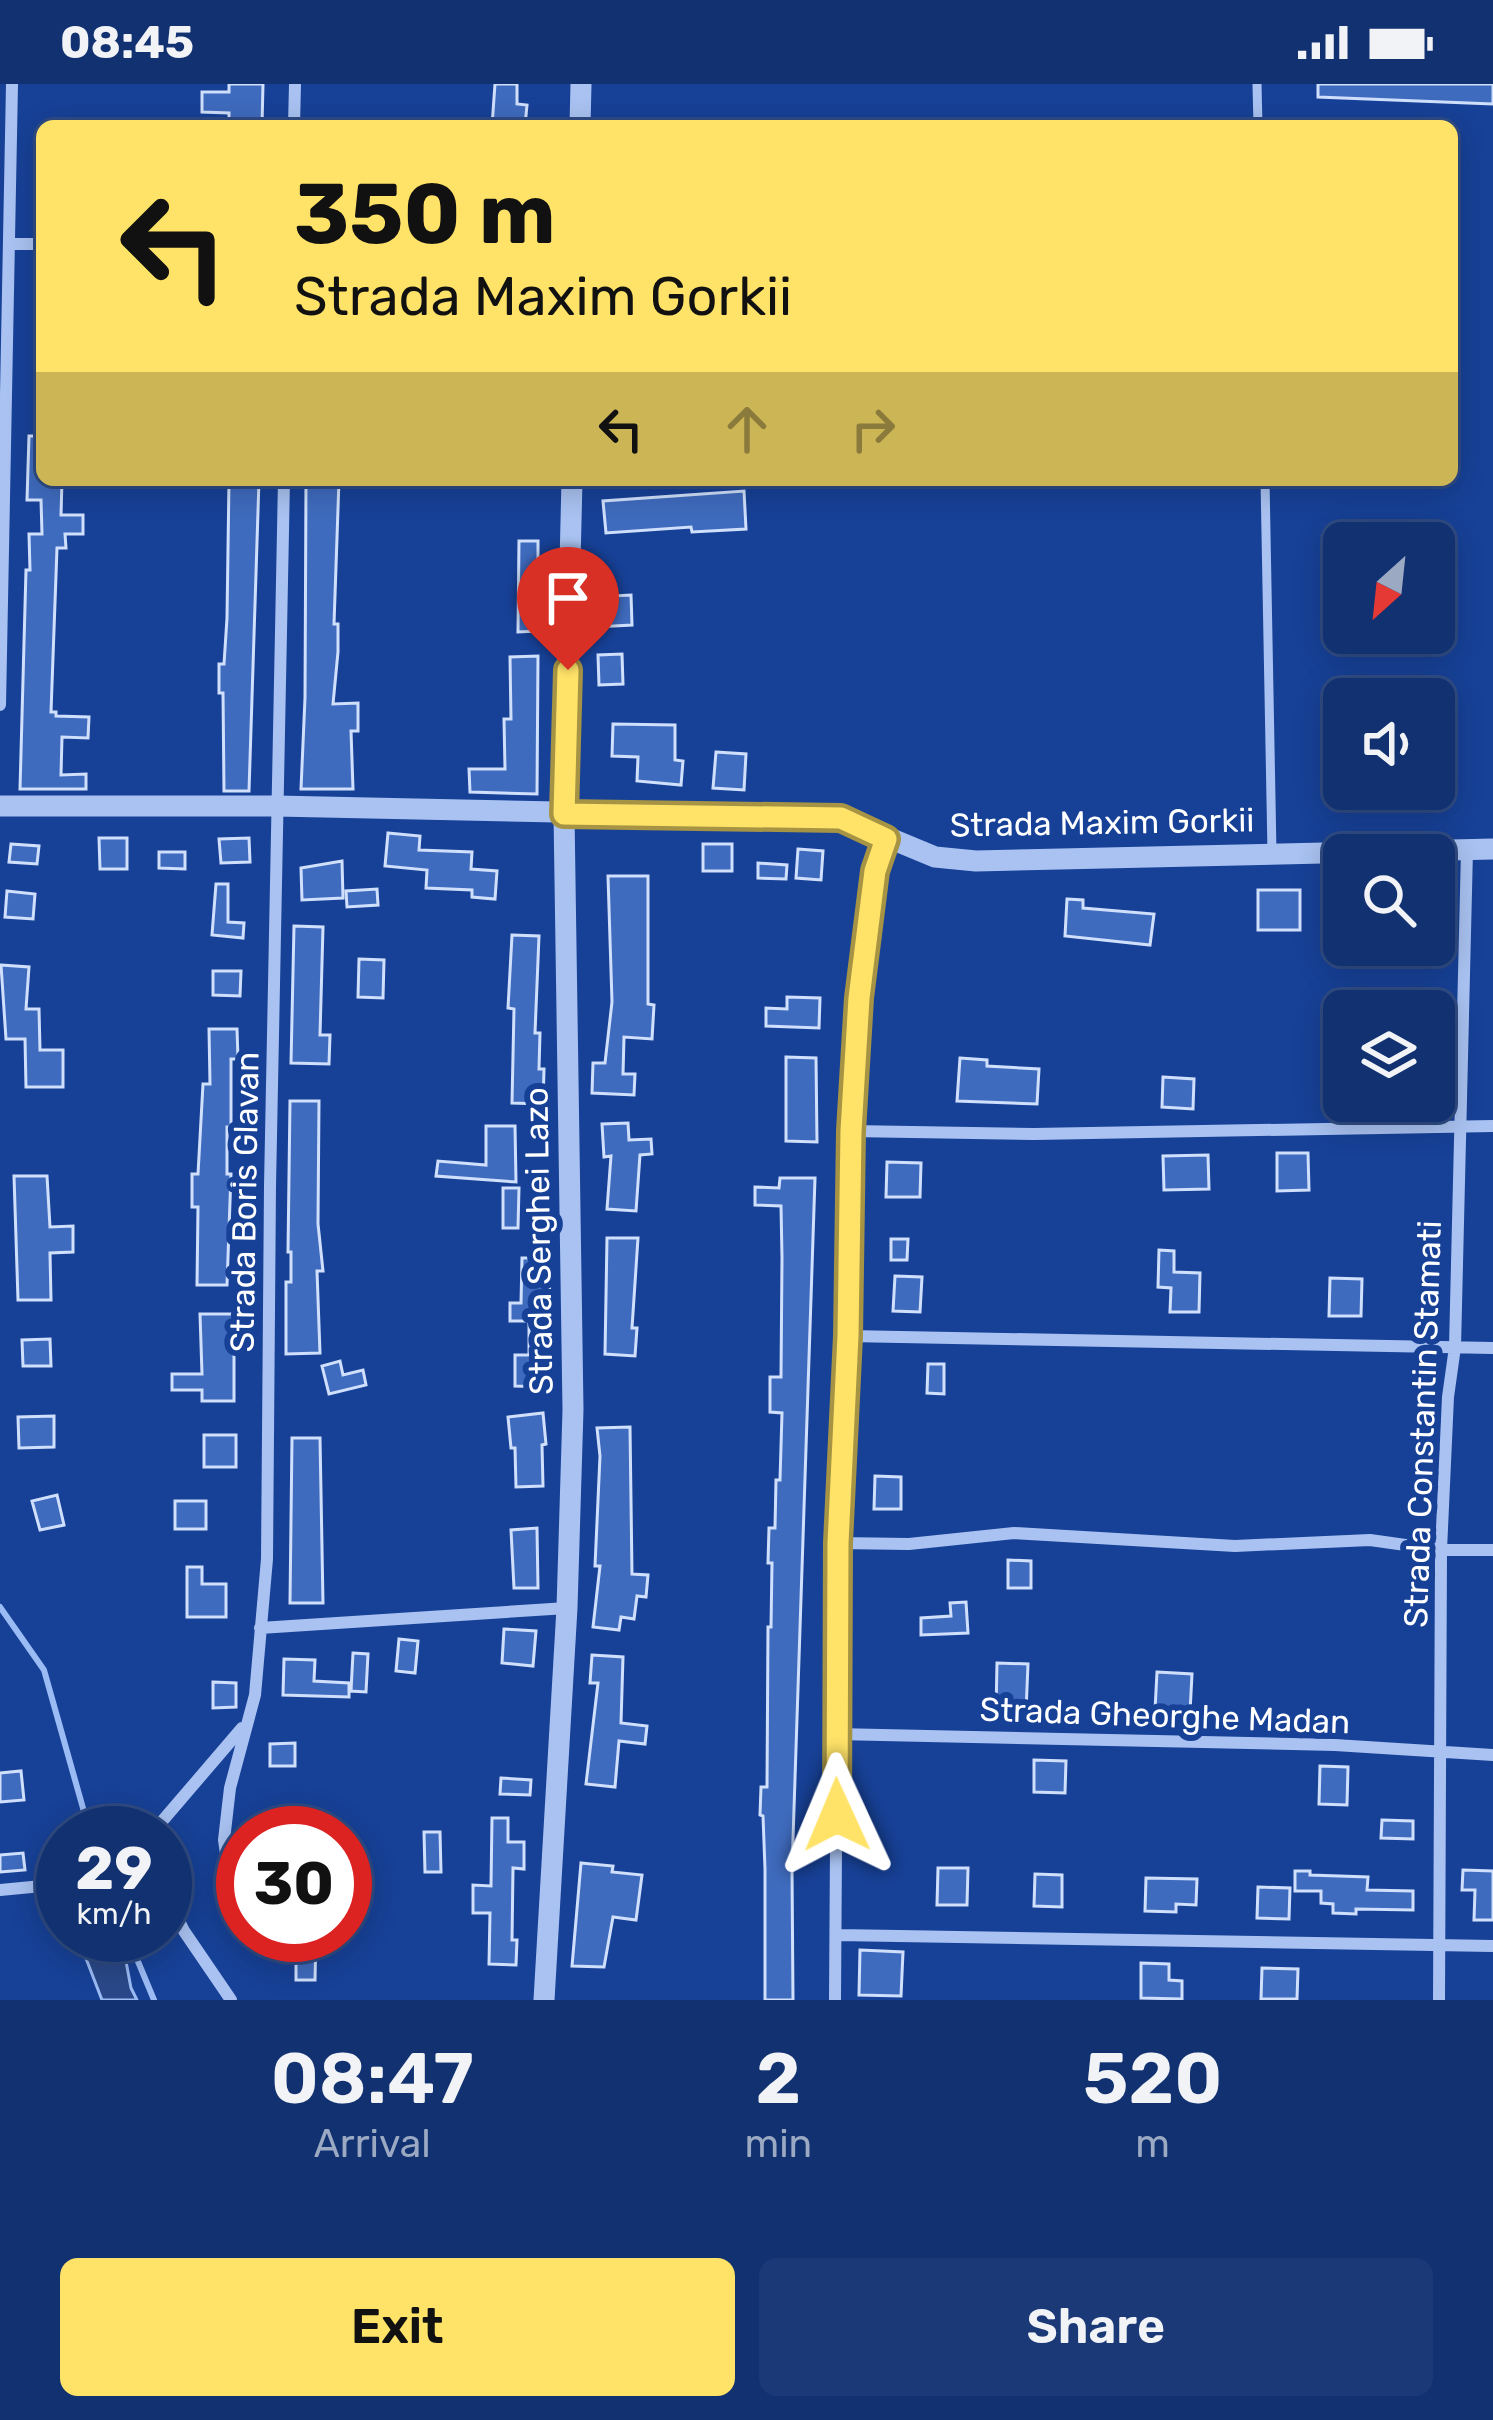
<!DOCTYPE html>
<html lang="en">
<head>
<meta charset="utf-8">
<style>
	body { margin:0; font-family:Rubik,sans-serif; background:#1a3976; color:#f1f3f6; height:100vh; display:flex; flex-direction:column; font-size:45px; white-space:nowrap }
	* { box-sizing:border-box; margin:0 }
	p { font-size:39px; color:#9ca9c3 }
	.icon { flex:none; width:66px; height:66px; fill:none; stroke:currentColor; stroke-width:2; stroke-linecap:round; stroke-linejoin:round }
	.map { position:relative; height:1916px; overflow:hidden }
	.drawer { display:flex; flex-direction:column; background:#113171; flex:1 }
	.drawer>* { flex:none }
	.banner { position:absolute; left:36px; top:36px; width:1422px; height:366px; border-radius:18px; box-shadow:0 6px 30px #0003,0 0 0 3px #304c84; background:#ffe369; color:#111; overflow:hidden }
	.needle { width:78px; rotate:207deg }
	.fabs { position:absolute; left:1323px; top:438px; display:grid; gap:24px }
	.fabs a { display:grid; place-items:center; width:132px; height:132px; border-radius:18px; background:#113171; box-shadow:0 6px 30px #0003,0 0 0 3px #304c84; font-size:60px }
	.speed { position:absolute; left:36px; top:1722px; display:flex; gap:24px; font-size:60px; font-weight:700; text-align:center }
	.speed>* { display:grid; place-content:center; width:156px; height:156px; border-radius:50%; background:#113171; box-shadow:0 6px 30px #0003,0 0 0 3px #304c84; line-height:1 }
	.speed small { font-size:30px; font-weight:400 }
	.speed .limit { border:18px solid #d22; background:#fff; color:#111 }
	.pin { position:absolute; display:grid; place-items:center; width:102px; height:102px; color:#fff; margin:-123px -51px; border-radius:50% 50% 50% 0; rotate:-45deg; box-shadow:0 0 12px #0007 }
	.pin .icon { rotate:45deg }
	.me { position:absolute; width:132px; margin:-66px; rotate:359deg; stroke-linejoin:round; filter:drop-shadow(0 0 9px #0008) }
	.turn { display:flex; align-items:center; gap:42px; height:252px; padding:0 60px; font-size:54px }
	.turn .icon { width:156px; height:156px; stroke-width:2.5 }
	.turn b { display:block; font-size:84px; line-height:102px }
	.lanes { display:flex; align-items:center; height:114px; padding:0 60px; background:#0003; justify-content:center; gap:60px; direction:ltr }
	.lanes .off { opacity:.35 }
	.eta { display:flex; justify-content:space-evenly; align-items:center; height:204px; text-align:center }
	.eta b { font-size:72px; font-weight:600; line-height:84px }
	.primary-button { display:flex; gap:24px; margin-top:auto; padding:24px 60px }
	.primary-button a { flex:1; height:138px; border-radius:18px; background:#ffe369; color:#111; font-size:48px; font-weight:600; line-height:138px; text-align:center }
	.primary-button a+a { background:#1a3976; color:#f1f3f6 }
	.status { display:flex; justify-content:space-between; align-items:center; height:84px; padding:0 60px; background:#113171; direction:ltr }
	.status svg { height:33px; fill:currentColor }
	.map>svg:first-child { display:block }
	.water { fill:#2a4889; stroke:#9bbbf4; stroke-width:3 }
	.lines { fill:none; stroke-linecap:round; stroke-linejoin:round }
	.stream { stroke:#9bbbf4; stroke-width:6 }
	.building { fill:#3f6bbe; stroke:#d0e0fc; stroke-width:3 }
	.service { stroke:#a9c2f1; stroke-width:9 }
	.minor { stroke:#a9c2f1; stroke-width:12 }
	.tertiary { stroke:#a9c2f1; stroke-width:21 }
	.route-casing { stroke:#a69444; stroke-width:30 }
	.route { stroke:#ffe369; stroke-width:21 }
	.labels { text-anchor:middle; stroke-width:12; stroke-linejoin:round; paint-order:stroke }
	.street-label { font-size:33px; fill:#fff; stroke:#174197 }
</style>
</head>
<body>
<div class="status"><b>08:45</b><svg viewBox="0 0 49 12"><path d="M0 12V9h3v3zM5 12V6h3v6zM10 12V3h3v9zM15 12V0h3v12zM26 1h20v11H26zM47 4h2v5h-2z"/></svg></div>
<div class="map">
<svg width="1493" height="1916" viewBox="0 0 1493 1916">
	<rect width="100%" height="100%" fill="#174197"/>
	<path class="water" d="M77,1851H121L131,1904L137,1916H102Z"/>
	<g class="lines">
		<path class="stream" d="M0,1523L44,1586L90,1749
			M127,1851L154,1916"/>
	</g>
	<path class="building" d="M229,0H263L262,42H229V29L202,28V8H229Z
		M495,0H517V20L527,21L525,42H492Z
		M1318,0H1493V20L1318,13Z
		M29,352H42V396H62L61,431H83V450H65L66,464H57L51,628H56V632L89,633L88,654L62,653L61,691L86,690V705H20L26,486H30L29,450H42L41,416H27Z
		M229,396H259L249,707H224L223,609H219V580H224L227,534Z
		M306,396H339L334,540H338V568L333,620L358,619V647H351L353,705H301L305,614Z
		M744,407L746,445L692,448L691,443L606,449L603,417Z
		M519,457H538V547L518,548Z
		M631,511L632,541L595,543L593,513Z
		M622,570L623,600L599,601L598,571Z
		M538,572L537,710L470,708L469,685H505L504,635H511L510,573Z
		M613,640L675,641V676L683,677L681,701L637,697L638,673L612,672Z
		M716,668L746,670L744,706L713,704Z
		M388,749L420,752L419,766L472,768L471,785L497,787L495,815L472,813V806L426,804L427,786L385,782Z
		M99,754H127V785H100Z
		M249,754L250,778L221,779L219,755Z
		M11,760L39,762L37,780L9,778Z
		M703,760H732V787H703Z
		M798,765L823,767L821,796L796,794Z
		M159,768H185V785L159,784Z
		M342,777L343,814L302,816L301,784Z
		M758,779L787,781L786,795L758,794Z
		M608,792H648V920L654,921L652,955L624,953L623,990H635L634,1011L592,1009L593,979H605L612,918Z
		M216,800H228V838L244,839L243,854L212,851Z
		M377,805L378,821L347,823L346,807Z
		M1258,806H1300V846H1258Z
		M7,807L35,810L33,835L5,833Z
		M1067,815L1083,816V824L1154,830L1150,861L1065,852Z
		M294,842L323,843L320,951H330L329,980L291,979Z
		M512,851L539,852L535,949H540L539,985H544L543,1020L512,1019L514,925L508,924Z
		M359,875L384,876L383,914L358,913Z
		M1,881L29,883L26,925H39L40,966H63V1003H26L25,955H6Z
		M213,887H241L240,912L213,911Z
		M787,913L820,914L819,944L766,942V924L787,925Z
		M209,945H237L238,975H231V1043H227V1090H231L227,1201H197L198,1123H192V1090H198L203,1000H210Z
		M786,973L816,974L817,1058L786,1057Z
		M960,974L987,976V982L1039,985L1037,1020L957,1017Z
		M1163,993L1194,995L1193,1025L1162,1023Z
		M290,1017H319L318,1140L323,1187H317L320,1269L286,1270V1198H291V1168H288Z
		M628,1039L629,1056L651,1055L652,1070L640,1071L636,1127L607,1125L611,1072L604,1073L602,1040Z
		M486,1042H515L516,1098L436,1092L438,1077L486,1081Z
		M1277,1069H1308L1309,1106L1277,1107Z
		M1208,1071L1209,1105L1164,1106L1163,1072Z
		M887,1078L921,1079L920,1113H886Z
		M14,1092H47L50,1143L73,1142V1168L50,1169L51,1216H18Z
		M780,1094H815L792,1785L793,1916H765V1785L763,1732L760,1731L761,1703H767L768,1543H771L772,1479H768L769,1444H775L776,1396H780L782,1329L770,1328V1293H781L782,1174L781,1122L755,1121V1103L779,1104Z
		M503,1104H519L518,1144H503Z
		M607,1154H638L632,1244H637L635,1272L605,1270Z
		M891,1155H908L907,1176H891Z
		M1159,1166L1174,1167V1188L1200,1189L1199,1228H1170L1171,1204L1158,1203Z
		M522,1174H550L548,1303L515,1302V1271H529V1237H510V1219H521Z
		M895,1192L922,1193L920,1228L893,1227Z
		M1330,1194L1362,1195L1361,1232H1329Z
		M200,1230H234V1317H202V1306H172V1290H202Z
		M50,1255L51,1282H23L22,1256Z
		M340,1277L343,1291L363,1286L366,1301L329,1310L322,1282Z
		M928,1280H944V1310L927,1309Z
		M543,1329L546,1360L542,1361L543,1402L516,1403L515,1364H511L508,1333Z
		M54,1332V1363L19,1364L18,1333Z
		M630,1343L632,1490L648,1491L646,1513L637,1512L634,1535L621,1533L619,1546L593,1543L600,1482H595L600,1372L597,1344Z
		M204,1351H236V1383H204Z
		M292,1354H320L323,1519H290Z
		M875,1392L901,1393V1425H874Z
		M57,1411L64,1441L40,1446L32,1417Z
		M175,1417H206V1445H175Z
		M537,1444L538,1504H514L511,1446Z
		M1008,1476L1031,1477V1504H1008Z
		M187,1483H202V1500H226V1533H187Z
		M966,1518L968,1549L921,1551V1534L951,1532L950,1519Z
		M504,1545L536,1547L533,1582L502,1579Z
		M399,1555L418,1557L415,1589L396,1587Z
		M353,1569L368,1570L366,1608L351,1607Z
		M592,1571L623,1573L621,1639L647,1642L645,1660L619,1657L615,1703L586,1700L598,1599H590Z
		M284,1575L315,1576L314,1597L349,1599V1613L283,1611Z
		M997,1579L1028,1580L1026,1628L996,1627Z
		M1157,1588L1192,1590L1190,1628L1155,1626Z
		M213,1598L236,1599V1623L213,1624Z
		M295,1659V1682H270V1660Z
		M1034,1676L1066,1677L1065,1709L1034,1708Z
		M1320,1682L1348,1683L1347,1721L1319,1720Z
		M21,1687L24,1716L0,1718V1689Z
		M501,1694L531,1696L530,1711L500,1710Z
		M492,1734H508V1758H524V1785L513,1784L512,1856H517L516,1881L489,1880L490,1829H473V1801L491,1802Z
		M1382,1736L1413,1737V1755L1381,1754Z
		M424,1748H440L441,1788H425Z
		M23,1769L25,1786L0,1788V1771Z
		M581,1779L613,1782L612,1788L642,1791L636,1836L613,1833L604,1883L572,1882Z
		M938,1784H968L967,1821H937Z
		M1463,1786L1493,1787V1836H1474L1475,1806H1462Z
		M1295,1787H1310V1791L1368,1793L1367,1806L1413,1807V1826L1356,1825V1830L1333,1829V1820L1321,1819V1807H1295Z
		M1035,1790L1062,1791V1823L1034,1822Z
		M1146,1794L1197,1795L1196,1821L1176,1820V1828L1145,1827Z
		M1258,1803L1290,1804L1289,1835L1257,1834Z
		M286,1852L316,1853L315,1896H296V1877H286Z
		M860,1866L903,1868L901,1912L859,1911Z
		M1141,1879L1169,1880V1896L1182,1897V1915L1141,1914Z
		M1262,1884L1298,1885L1297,1915H1261Z"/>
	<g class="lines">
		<path class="service" d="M1257,0L1258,42
			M1265,396L1272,769"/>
		<path class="minor" d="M294,42L295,0
			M11,160H42
			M0,621L12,0
			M851,1047L1034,1050L1493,1042
			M848,1252L1493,1264
			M838,1459L909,1460L1014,1449L1235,1462L1370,1456L1441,1466H1493
			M260,1544L567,1524
			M836,1650L1335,1661L1493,1671
			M152,1749L242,1644
			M0,1806L63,1800
			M165,1809L184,1847L231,1916
			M243,1833L231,1806L224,1756L230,1704L255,1611L267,1475L270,1102L284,396
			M838,1851L1493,1862
			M835,1916L838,1459L848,1252L851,1047L859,914L875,787L886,755
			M1439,1916L1441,1466L1448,1313L1455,1263L1467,766"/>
		<path class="tertiary" d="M580,42L581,0
			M0,722H276L841,734L935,773L976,777L1493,765
			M544,1916L567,1524L573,1326L564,730L572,396"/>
	</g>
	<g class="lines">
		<g class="route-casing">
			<path id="route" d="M568,586L564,730L841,734L886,755L875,787L859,914L851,1047L848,1252L838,1459L837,1731"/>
		</g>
		<use href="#route" class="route"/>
	</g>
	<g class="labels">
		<g class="street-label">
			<text transform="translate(1102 738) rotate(-1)" y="12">Strada Maxim Gorkii</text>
			<text transform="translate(244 1118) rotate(-89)" y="12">Strada Boris Glavan</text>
			<text transform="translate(538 1157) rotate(-91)" y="12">Strada Serghei Lazo</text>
			<text transform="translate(1422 1340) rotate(-88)" y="12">Strada Constantin Stamati</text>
			<text transform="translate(1165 1631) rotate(2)" y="12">Strada Gheorghe Madan</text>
		</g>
	</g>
</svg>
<div class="fabs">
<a><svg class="needle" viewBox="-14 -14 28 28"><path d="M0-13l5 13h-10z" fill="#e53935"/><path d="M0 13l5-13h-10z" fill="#9ca9c3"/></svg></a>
<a><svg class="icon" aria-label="sound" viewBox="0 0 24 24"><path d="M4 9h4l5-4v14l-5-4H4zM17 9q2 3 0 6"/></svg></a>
<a><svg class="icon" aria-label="search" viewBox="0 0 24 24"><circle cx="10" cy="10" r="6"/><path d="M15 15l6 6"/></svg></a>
<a><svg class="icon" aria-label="layers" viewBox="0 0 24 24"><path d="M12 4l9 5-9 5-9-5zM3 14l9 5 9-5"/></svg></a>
</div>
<div class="speed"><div>29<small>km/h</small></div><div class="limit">30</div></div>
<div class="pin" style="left:568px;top:586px;background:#d93025"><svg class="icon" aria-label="arrive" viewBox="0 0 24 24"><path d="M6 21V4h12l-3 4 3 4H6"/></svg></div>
<svg class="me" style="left:837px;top:1731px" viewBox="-20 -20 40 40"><path d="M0-17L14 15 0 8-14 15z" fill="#ffe369" stroke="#fff" stroke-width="4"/></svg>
<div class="banner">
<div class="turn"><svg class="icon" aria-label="left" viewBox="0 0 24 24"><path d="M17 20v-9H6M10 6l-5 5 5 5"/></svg><div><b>350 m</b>Strada Maxim Gorkii</div></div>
<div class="lanes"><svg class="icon" aria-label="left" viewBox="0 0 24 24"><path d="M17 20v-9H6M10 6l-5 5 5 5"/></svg><svg class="icon off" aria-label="ahead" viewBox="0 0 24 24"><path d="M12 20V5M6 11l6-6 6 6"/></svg><svg class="icon off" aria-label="right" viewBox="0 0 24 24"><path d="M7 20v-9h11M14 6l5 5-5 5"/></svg></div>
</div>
</div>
<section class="drawer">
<div class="eta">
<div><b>08:47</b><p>Arrival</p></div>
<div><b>2</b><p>min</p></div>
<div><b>520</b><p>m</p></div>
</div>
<div class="primary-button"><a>Exit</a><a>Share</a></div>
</section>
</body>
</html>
